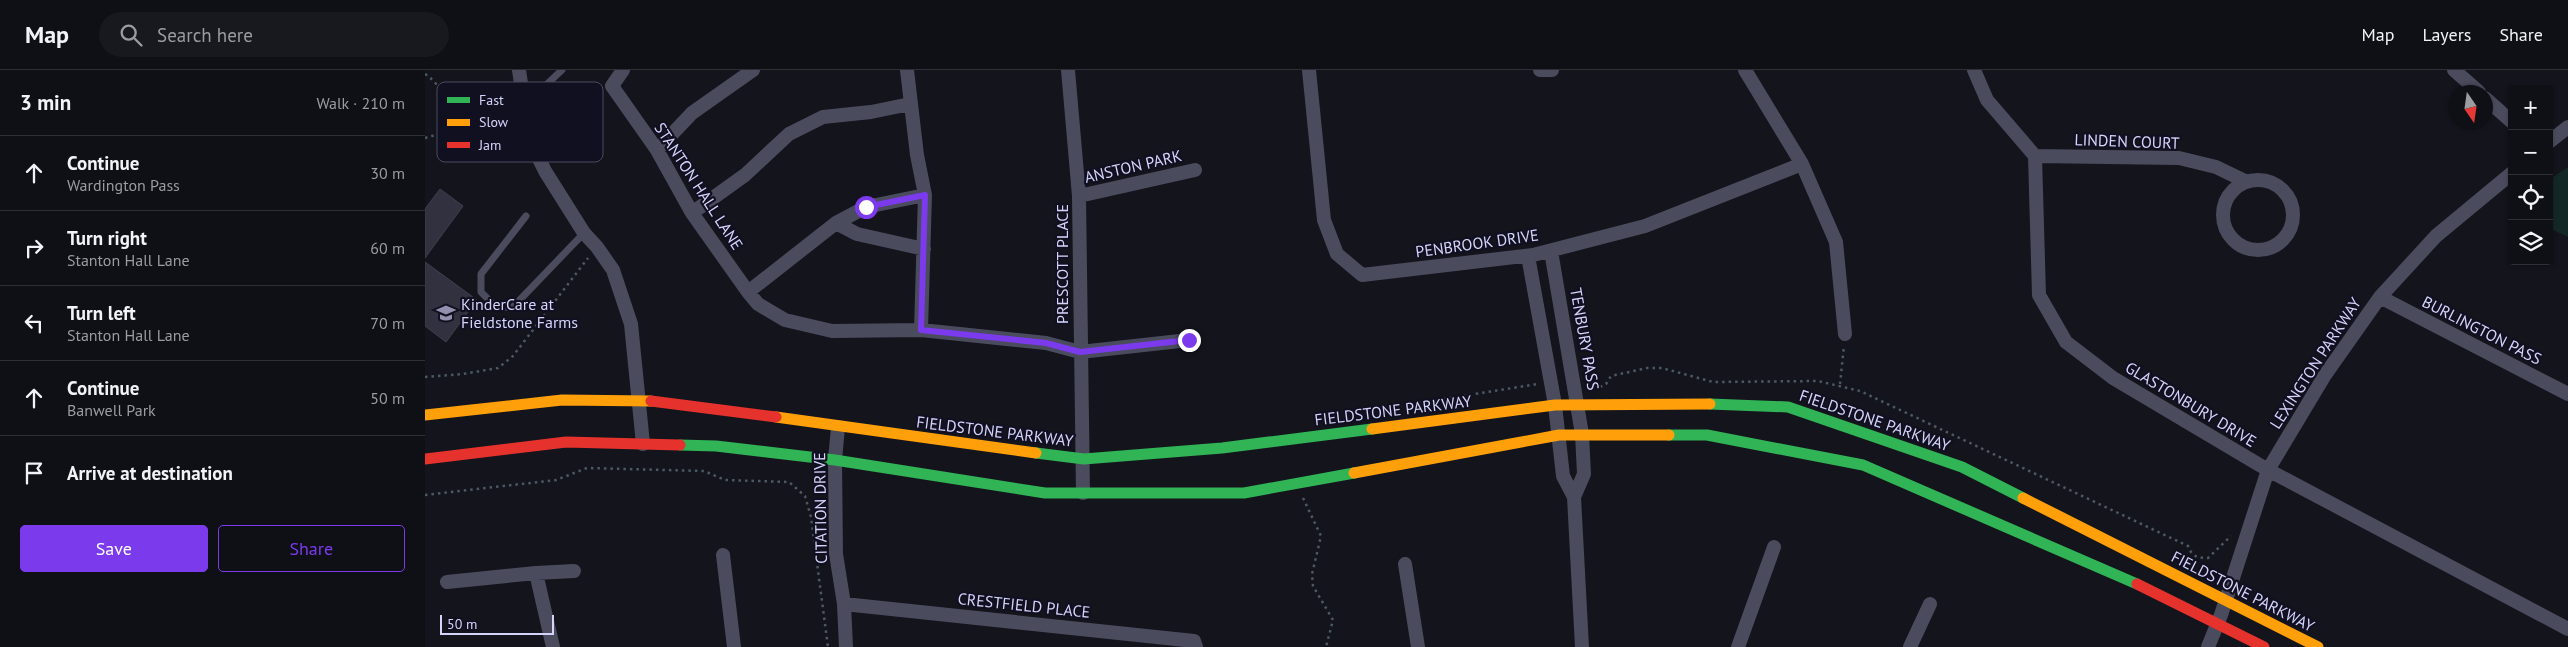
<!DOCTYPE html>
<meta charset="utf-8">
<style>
:root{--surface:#0f0f16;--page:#18181f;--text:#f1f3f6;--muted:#9b9ca1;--line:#2f2f35;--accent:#7c3aed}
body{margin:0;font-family:"PT Sans",sans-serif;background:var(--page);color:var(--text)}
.controls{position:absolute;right:15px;top:15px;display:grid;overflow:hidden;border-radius:5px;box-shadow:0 1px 4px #0004}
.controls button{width:45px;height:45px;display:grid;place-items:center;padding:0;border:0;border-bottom:1px solid var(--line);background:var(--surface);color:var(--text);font:25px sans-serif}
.compass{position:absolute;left:2023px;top:15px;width:45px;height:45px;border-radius:50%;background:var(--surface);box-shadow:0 1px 4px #0004;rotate:167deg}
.scale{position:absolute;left:15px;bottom:12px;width:114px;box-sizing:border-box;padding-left:5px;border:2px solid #d4d4fb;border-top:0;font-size:14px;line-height:18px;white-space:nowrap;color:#d4d4fb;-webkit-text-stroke:4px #101021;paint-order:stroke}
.stop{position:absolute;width:15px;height:15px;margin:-11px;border:4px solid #7c3aed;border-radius:50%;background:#fff}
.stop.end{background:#7c3aed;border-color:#fff;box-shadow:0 1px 5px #0008}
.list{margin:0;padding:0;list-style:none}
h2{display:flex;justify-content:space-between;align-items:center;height:65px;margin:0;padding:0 20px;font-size:21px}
h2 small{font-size:16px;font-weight:400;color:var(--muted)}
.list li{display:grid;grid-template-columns:32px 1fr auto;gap:15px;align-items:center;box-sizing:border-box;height:75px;padding:0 20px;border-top:1px solid var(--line)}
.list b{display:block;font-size:19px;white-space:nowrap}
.list p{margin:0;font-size:16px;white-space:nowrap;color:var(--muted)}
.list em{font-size:16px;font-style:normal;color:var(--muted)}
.actions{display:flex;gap:10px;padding:15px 20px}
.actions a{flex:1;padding:11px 0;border:1px solid var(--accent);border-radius:5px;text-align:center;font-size:18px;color:var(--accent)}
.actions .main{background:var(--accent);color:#fff}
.icon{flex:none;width:28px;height:28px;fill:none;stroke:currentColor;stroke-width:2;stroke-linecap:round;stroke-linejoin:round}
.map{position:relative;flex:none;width:2143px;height:577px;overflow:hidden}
header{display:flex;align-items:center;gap:30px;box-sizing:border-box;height:70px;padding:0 25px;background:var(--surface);border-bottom:1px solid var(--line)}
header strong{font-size:24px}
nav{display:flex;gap:28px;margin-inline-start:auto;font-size:18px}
.search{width:350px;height:45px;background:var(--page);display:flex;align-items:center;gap:12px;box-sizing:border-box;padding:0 18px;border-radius:28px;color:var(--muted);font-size:19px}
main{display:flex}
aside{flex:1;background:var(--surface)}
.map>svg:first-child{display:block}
.green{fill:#132826}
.building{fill:#32313f;stroke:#403f50}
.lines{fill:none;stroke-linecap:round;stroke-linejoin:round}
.path{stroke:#4b5962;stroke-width:2.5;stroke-dasharray:2.5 4;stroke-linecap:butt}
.lane{stroke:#4a4b5d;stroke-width:7}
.street{stroke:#4a4b5d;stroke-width:14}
.fast{stroke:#30b455;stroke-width:11}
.slow{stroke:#ff9f0a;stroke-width:11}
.jam{stroke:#e5322d;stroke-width:11}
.route{stroke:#7c3aed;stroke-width:6}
.labels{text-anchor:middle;stroke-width:4.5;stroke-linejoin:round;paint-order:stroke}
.street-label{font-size:16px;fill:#d4d4fb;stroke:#101021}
.poi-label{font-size:16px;fill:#d4d4fb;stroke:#101021;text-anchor:start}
.key{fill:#101021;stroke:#4b4b62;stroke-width:1}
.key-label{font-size:14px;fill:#d4d4fb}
</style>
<header>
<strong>Map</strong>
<div class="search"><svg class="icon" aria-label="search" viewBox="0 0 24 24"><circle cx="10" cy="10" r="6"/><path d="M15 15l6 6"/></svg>Search here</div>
<nav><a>Map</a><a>Layers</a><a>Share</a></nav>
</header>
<main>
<aside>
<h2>3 min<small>Walk · 210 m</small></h2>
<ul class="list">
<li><svg class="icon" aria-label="ahead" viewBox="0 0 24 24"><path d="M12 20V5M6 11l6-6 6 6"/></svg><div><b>Continue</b><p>Wardington Pass</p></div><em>30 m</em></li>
<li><svg class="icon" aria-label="right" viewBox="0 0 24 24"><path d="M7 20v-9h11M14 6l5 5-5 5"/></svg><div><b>Turn right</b><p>Stanton Hall Lane</p></div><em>60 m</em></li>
<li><svg class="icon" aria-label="left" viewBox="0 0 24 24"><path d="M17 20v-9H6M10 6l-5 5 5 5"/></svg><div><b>Turn left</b><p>Stanton Hall Lane</p></div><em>70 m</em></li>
<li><svg class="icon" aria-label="ahead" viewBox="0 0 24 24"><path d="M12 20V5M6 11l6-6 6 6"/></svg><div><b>Continue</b><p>Banwell Park</p></div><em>50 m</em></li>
<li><svg class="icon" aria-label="arrive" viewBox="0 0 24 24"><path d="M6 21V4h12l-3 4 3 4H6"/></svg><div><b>Arrive at destination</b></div></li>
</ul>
<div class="actions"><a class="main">Save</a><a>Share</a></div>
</aside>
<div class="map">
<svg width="2143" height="577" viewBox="0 0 2143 577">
<rect width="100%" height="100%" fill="#14141d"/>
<path class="green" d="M 2143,97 L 2143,167 L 2124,158 L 2124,110 Z"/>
<path class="building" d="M 15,119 L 38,136 L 0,188 L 0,139 Z
M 0,192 L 52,230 L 21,272 L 0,256 Z"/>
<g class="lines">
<path class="path" d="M 0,4 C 23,20 23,38 17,63
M 0,68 L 17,63 L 42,62 L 81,53
M 0,307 L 38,304 L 73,298 L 88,286 L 163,188
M 1415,314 L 1419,276
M 1175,317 L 1181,314 L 1186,306 L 1222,298 L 1237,298 L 1288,312 L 1393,311 L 1435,321 L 1763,476 C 1767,487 1773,488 1783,488 L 1806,466
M 948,340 L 1113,314
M 0,425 L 131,410 L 162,398 L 279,401 L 300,410 L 364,412 L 380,426 L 386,447 L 403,577
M 878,428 L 896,466 L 887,504 L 888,516 L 908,550 L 901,577"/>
<path class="lane" d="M 104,31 L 137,0
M 101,146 L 56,204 L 56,222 L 70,236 L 87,238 L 159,163"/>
<path class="street" d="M 94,0 L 100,40
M 198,0 L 187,16 L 232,80 L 267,143 L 323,222 L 333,234 L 360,250 L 407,261 L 496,260 L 621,273 L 655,282 L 764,270
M 482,0 L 492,85 L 500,125 L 496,260
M 643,0 L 654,126 L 658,423
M 884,0 L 899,150 L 912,184 L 937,205 L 1108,185 L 1220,156 L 1377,94
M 1115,0 L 1127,0
M 1320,0 L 1377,94 L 1411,172 L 1420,264
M 1549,0 L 1562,30 L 1610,86 L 1614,225 L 1641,272 L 1688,308 L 1843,400 L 2143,559
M 2029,0 L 2054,22
M 2060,28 L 2087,52
M 104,31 L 95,50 L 120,101 L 159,163 L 172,177 L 188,200 L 206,254 L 218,374
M 2124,72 L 2143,57
M 232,80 L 267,43 L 328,0
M 1610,86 L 1754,88 L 1791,97 L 1820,111
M1798 145a35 35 0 1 1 70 0a35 35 0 1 1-70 0Z
M 654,126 L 770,100
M 267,143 L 320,105 L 364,64 L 398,47 L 446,42 L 485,34
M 411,153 L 432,164 L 499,179
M 1126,181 L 1157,364 L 1159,404 L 1149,427
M 1103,186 L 1130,335 L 1138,406 L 1149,427 L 1157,577
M 323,222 L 411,153 L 441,137 L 500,125
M 1955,227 L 2143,324
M 413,357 L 410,390 L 411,484 L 419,534 L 421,577
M 298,485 L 309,577
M 980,494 L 993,577
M 111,503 L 149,501
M 22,512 L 111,503 L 128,577
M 419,534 L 769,571 L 771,577
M 1313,577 L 1349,477
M 1485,577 L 1505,534
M 1783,577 L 1796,545 L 1843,400 L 1900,305 L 1955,227 L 2011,166 L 2087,103"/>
<path class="fast" d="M 1285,334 L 1363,337 L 1537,397 L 1598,428
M 1244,365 L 1282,365 L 1438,395 L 1712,514
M 255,375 L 291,376 L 410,390 L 620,423 L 819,423 L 929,403
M 611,383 L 659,389 L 797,378 L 947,359"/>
<path class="slow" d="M 0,345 L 137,330 L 226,331
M 351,347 L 611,383
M 947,359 L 1130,335 L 1285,334
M 929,403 L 1134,365 L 1244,365
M 1598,428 L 1893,577"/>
<path class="jam" d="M 226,331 L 351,347
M 0,389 L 141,372 L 255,375
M 1712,514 L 1839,577"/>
</g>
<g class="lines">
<path class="route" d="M 441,137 L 500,125 L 496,260 L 621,273 L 655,282 L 764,270"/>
</g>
<defs>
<g id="school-bare" transform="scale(1.5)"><path d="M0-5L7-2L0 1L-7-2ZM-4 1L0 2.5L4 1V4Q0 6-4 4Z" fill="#9191ad" stroke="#101021" stroke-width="2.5" paint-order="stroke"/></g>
</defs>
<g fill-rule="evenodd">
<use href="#school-bare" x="21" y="243"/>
</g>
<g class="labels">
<g class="street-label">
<text transform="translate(1702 71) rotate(2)" y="6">LINDEN COURT</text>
<text transform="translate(708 96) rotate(-13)" y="6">ANSTON PARK</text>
<text transform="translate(274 116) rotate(57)" y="6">STANTON HALL LANE</text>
<text transform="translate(1052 173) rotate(-8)" y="6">PENBROOK DRIVE</text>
<text transform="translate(637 194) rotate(-90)" y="6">PRESCOTT PLACE</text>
<text transform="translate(2057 260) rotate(27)" y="6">BURLINGTON PASS</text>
<text transform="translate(1160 269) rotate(80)" y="6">TENBURY PASS</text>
<text transform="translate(1890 293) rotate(-57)" y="6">LEXINGTON PARKWAY</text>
<text transform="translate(1766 334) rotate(31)" y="6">GLASTONBURY DRIVE</text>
<text transform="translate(968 340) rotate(-7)" y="6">FIELDSTONE PARKWAY</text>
<text transform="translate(1450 350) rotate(19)" y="6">FIELDSTONE PARKWAY</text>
<text transform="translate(570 361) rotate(7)" y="6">FIELDSTONE PARKWAY</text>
<text transform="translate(395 438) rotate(-91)" y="6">CITATION DRIVE</text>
<text transform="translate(1818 521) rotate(27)" y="6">FIELDSTONE PARKWAY</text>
<text transform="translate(599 535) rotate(6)" y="6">CRESTFIELD PLACE</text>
</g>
<g class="poi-label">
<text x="36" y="240">KinderCare at<tspan x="36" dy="18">Fieldstone Farms</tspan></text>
</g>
</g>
<rect x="12" y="12" width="166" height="80" rx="8" class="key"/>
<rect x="22" y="27" width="23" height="6" fill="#30b455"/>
<rect x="22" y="49" width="23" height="7" fill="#ff9f0a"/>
<rect x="22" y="72" width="23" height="6" fill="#e5322d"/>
<g class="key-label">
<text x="54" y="35">Fast</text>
<text x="54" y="57">Slow</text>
<text x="54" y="80">Jam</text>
</g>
</svg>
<div class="controls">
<button>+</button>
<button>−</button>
<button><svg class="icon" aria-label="locate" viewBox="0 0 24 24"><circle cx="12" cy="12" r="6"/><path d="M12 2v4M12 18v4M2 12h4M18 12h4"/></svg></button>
<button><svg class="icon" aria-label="layers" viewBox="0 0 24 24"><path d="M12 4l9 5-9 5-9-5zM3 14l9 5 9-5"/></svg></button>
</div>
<svg class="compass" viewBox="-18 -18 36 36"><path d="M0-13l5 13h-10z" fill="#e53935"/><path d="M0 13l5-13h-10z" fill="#9b9ca1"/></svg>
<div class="scale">50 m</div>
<div class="stop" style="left:441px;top:137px"></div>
<div class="stop end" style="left:764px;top:270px"></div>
</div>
</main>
